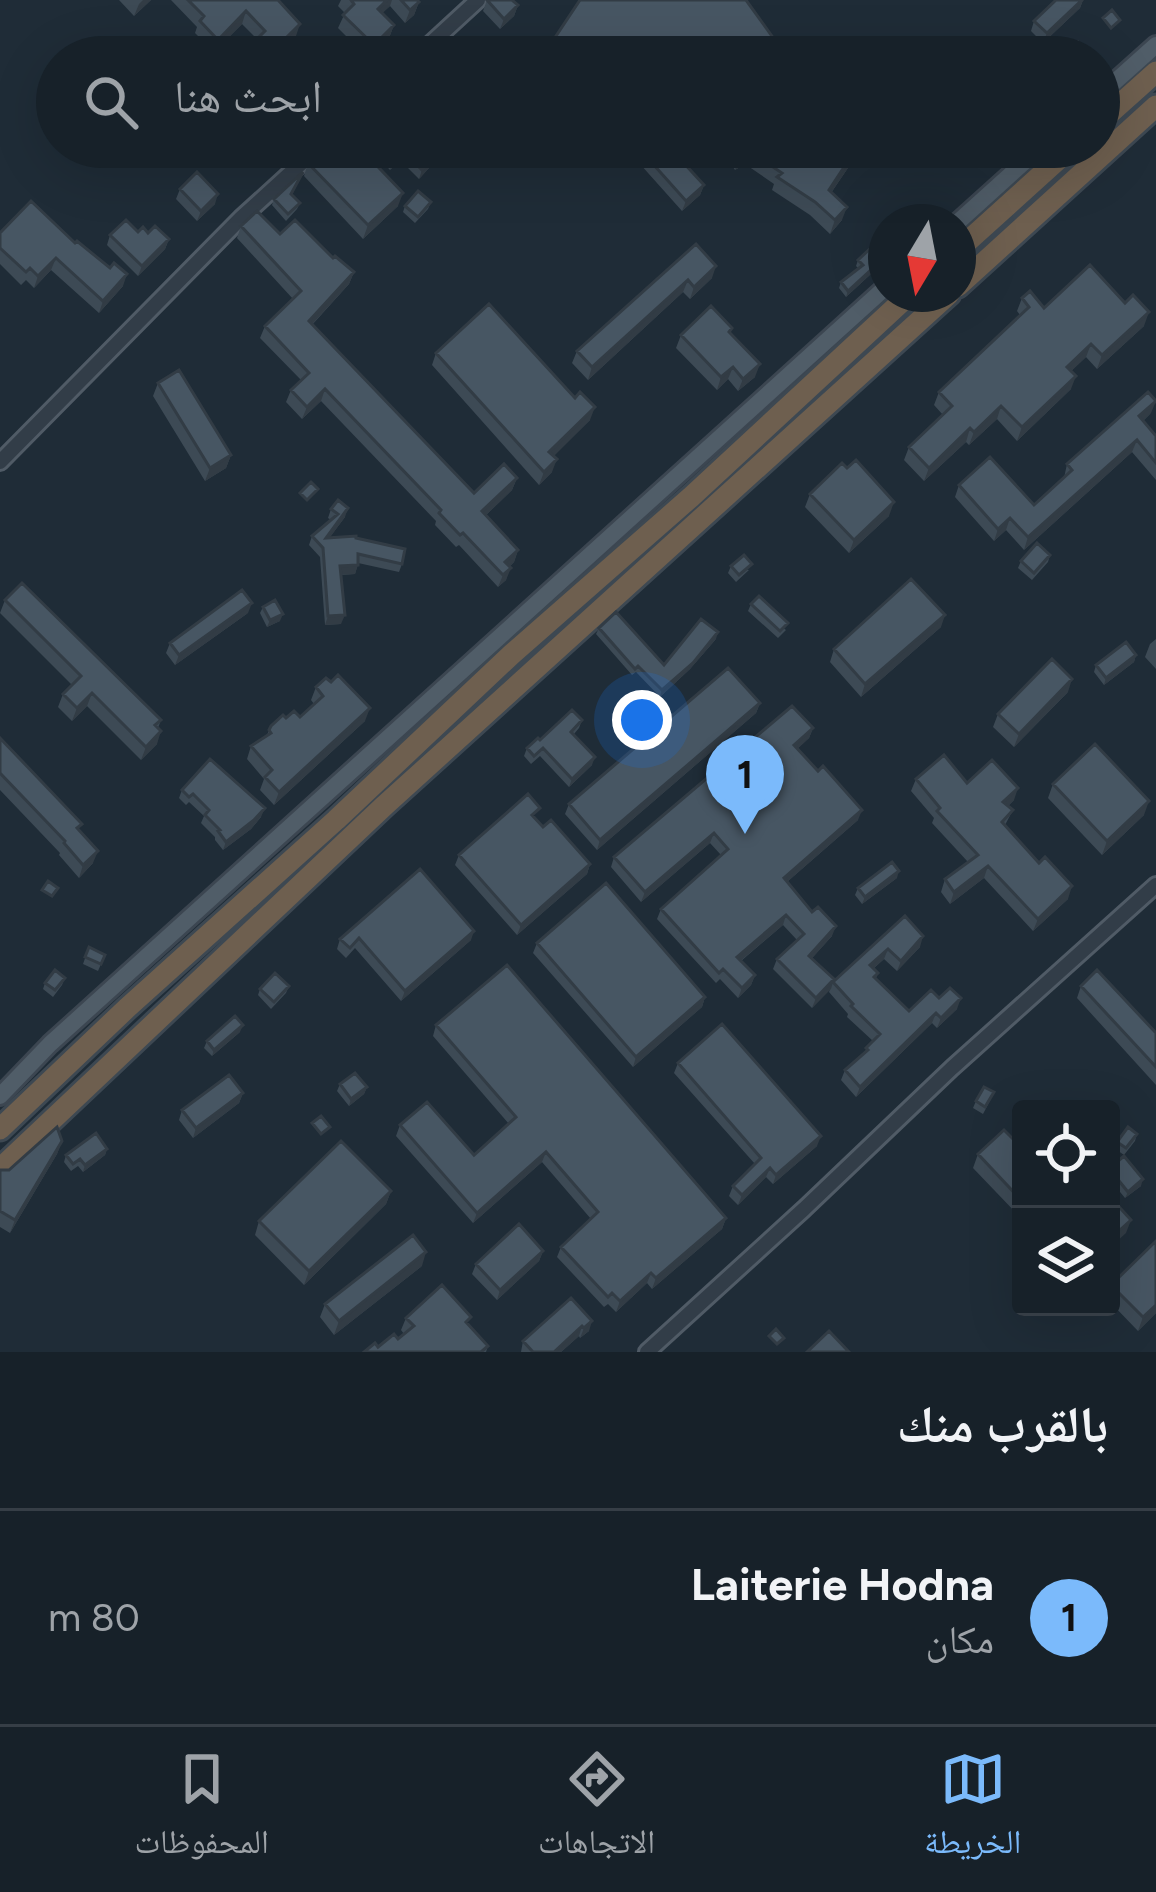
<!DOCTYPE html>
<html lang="ar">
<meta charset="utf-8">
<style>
:root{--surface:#172129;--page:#202931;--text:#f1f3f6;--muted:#9ea3a8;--line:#363e46;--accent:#7bbafb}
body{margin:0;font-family:Figtree,"Noto Naskh Arabic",sans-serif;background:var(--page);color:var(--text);direction:rtl}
.controls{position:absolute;right:36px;bottom:36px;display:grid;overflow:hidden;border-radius:12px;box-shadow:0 12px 48px #0002}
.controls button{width:108px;height:108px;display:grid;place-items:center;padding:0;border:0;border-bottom:3px solid var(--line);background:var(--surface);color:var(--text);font:60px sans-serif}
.compass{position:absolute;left:868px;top:204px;width:108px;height:108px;border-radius:50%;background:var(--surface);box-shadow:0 12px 48px #0002;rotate:190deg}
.you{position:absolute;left:642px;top:720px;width:42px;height:42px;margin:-30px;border:9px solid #fff;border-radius:50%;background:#1a73e8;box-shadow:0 0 0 18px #1a73e833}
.badge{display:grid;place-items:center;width:78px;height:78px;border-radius:50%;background:var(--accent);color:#111;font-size:39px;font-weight:700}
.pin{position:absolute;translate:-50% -99px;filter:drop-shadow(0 3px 6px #0008)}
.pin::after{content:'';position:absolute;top:63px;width:42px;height:36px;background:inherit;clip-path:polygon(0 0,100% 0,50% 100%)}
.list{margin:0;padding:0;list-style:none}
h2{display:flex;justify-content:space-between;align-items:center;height:156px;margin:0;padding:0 48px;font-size:51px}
h2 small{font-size:39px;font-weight:400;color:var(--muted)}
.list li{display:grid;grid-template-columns:78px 1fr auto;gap:36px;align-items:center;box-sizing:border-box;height:216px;padding:0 48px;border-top:3px solid var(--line)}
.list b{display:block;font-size:45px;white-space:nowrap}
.list p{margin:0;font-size:39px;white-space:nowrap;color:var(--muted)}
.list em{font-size:39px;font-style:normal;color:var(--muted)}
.icon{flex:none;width:66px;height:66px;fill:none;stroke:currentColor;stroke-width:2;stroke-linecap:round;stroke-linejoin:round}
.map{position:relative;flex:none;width:1156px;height:1352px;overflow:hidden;direction:ltr}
.search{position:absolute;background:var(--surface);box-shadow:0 12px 48px #0002;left:36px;right:36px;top:36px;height:132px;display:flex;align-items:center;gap:30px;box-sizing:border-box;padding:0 42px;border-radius:66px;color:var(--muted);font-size:45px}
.sheet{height:372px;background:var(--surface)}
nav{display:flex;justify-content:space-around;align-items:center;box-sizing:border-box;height:168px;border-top:3px solid var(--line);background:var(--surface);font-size:33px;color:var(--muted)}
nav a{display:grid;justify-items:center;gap:6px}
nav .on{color:var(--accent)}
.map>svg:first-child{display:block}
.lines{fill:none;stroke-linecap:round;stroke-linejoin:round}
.minor-casing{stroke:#505b66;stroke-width:20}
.major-casing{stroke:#3c4651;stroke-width:22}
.highway-casing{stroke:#3d4852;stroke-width:27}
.minor{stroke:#323d48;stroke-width:14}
.major{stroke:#505d68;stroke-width:16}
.highway{stroke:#6e5f4f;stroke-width:21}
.wall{fill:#3d4a55}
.shaded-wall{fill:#323c45}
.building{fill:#475663;stroke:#323c45;stroke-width:3}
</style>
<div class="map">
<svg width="1156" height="1352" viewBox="0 0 1156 1352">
<rect width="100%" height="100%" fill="#1f2c37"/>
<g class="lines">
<g class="minor-casing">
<path id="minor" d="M 416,57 L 478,0
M 0,462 L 241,218 L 319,147
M 647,1352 L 804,1209 L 952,1068 L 1156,885"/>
</g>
<g class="major-casing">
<path id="major" d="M 1099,96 L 1156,45
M 958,222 L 1041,147
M 0,1096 L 50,1044 L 886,287"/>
</g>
<g class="highway-casing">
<path id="highway" d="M 1099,123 L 1156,72
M 958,250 L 1072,147
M 958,286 L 1156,106
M 0,1129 L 127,1008 L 336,820 L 512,654 L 691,497 L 910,294
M 0,1169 L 384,806 L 949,294"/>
</g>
<use href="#minor" class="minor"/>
<use href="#major" class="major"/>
<use href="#highway" class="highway"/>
</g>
<path class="wall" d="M 119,0 L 151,0 L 134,16 Z
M 171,0 L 278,0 L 296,36 L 279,53 L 284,57 L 259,57 L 253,51 L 257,39 L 242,24 L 214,52 L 195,33 L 197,27 Z
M 341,0 L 417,0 L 419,2 L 414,15 L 405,23 L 390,6 L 382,13 L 394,25 L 389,38 L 370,57 L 367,57 L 338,28 L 345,13 L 338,6 Z
M 487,0 L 518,5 L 514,16 L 500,29 L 483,11 Z
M 1083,0 L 1080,8 L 1043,43 L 1031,31 L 1034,21 Z
M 241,147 L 269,147 L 247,167 L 238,156 Z
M 368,147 L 421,147 L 433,159 L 429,168 L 419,179 L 401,161 L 390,170 Z
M 642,147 L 669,147 L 704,185 L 700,195 L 682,211 L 640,164 L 643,157 L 640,154 Z
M 719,147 L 851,147 L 850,165 L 831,193 L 842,220 L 830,234 L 810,215 L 772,190 L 774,184 L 745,164 L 735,170 Z
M 308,163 L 398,206 L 363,239 L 304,176 Z
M 303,172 L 292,195 L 300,203 L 297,209 L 286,221 L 272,205 L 274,199 Z
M 180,189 L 215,204 L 197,221 L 176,199 Z
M 431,202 L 428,209 L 415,223 L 403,212 L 405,206 Z
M 241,226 L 280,234 L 333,258 L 354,272 L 349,284 L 312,325 L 474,493 L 517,478 L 512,490 L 486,515 L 518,550 L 514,562 L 509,567 L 506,580 L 498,587 L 459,545 L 456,547 L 435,525 L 436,521 L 321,401 L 302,419 L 286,402 L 291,390 L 301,380 L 260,338 L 265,326 L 293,299 L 237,238 Z
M 138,232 L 148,233 L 169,239 L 165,249 L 138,276 L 107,245 L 110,235 Z
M 0,233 L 75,243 L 123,286 L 99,313 L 51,270 L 34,288 L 26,280 L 21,285 L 0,264 Z
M 696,244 L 712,278 L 690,299 L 683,292 L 588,380 L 572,363 L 577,351 Z
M 858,260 L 885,261 L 846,297 L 839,288 L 841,282 L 858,268 L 856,266 Z
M 1022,298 L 1044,308 L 1144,326 L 1097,369 L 1086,357 L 1071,371 L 1071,389 L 1017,441 L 997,419 L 969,445 L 966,442 L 924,481 L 904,460 L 909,447 L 943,415 L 934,405 L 939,392 L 1020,315 L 1017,311 Z
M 730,333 L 755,377 L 738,391 L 728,379 L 717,390 L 676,348 L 681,335 Z
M 436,353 L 590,420 L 553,456 L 552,472 L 539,485 L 432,365 Z
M 158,383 L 231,455 L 226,468 L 205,481 L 153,396 Z
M 1151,413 L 1143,421 L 1156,436 L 1156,480 L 1132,452 L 1024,550 L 1006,530 L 994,541 L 955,497 L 959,485 L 1034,505 L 1064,478 L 1067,464 Z
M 810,494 L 889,516 L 849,553 L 805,507 Z
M 331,509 L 345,517 L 329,538 L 356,538 L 402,564 L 399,572 L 358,563 L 355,574 L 341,575 L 341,624 L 325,625 L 320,557 L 309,545 L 312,536 L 331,520 L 328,518 Z
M 1050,555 L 1048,562 L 1032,580 L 1018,568 L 1021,561 Z
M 731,566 L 749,570 L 736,582 L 728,573 Z
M 5,600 L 161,720 L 158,728 L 157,744 L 141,760 L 87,706 L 72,721 L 58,707 L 63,694 L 72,685 L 0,613 Z
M 751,604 L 786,630 L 778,638 L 748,611 Z
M 263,607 L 280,621 L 267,627 L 260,613 Z
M 248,613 L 175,665 L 166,653 L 170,643 Z
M 941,627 L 861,697 L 830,662 L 834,649 Z
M 599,628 L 664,665 L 716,639 L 690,669 L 660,697 L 636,672 L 632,675 L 596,634 Z
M 1156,639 L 1156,669 L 1145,657 L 1150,644 Z
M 1136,655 L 1134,662 L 1104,685 L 1094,672 L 1096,665 Z
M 316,687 L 365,721 L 274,805 L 260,790 L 264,779 L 247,759 L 251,746 L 267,735 L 271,726 L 286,718 L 300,717 L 314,704 L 311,700 Z
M 1068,692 L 1014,747 L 993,727 L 998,714 Z
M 760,703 L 756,713 L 597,850 L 565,814 L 569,804 Z
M 620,711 L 639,712 L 625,726 L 617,718 Z
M 582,720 L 579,728 L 574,734 L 592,765 L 569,787 L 540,756 L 531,764 L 524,756 L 527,748 Z
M 813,728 L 809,738 L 798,748 L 858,820 L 787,882 L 832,936 L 812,958 L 833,981 L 905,916 L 920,947 L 897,971 L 884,959 L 873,969 L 878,973 L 876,978 L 909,1011 L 939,998 L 957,1009 L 937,1028 L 932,1023 L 856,1097 L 841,1080 L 845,1070 L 864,1053 L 873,1041 L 847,1017 L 848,1014 L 829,992 L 830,989 L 812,1008 L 773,969 L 777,959 L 797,940 L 783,925 L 741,961 L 755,975 L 751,985 L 738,998 L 720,979 L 716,983 L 657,919 L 661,909 L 721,855 L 710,843 L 641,902 L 611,867 L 614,857 Z
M 0,738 L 93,863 L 79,878 L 59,855 L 60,853 L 0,790 Z
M 916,779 L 967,783 L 1014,800 L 1008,806 L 1013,810 L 1005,825 L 1068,899 L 1033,931 L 984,878 L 950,904 L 941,892 L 945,879 L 968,862 L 932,823 L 934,818 L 911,791 Z
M 1053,784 L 1144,815 L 1102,855 L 1048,798 Z
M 182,790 L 261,817 L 251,829 L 223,850 L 215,840 L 215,837 L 201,823 L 204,816 L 189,802 L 186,805 L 179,798 Z
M 536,818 L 535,819 L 543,827 L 590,864 L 587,874 L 517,935 L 455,865 L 459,855 Z
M 897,878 L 862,904 L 855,895 L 858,888 Z
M 340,939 L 471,940 L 401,1001 L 355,948 L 346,958 L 337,949 Z
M 537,943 L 705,997 L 702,1007 L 633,1067 L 533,953 Z
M 89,947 L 105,955 L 98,971 L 83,964 Z
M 65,978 L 62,985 L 53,997 L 43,989 L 45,983 Z
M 289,986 L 286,993 L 271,1009 L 258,995 L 260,989 Z
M 1081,986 L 1156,1033 L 1156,1085 L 1077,998 Z
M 436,1025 L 726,1218 L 722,1229 L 652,1289 L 647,1283 L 616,1312 L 608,1304 L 604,1307 L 557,1257 L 561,1247 L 591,1219 L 542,1162 L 473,1223 L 396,1136 L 400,1125 L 474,1155 L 509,1124 L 433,1036 Z
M 240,1032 L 212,1056 L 204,1048 L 207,1041 Z
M 678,1063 L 817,1146 L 773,1184 L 766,1177 L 738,1205 L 729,1196 L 733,1186 L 755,1164 L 674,1073 Z
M 340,1084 L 367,1087 L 364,1094 L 349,1106 L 337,1091 Z
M 243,1093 L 239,1103 L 193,1138 L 179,1120 L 182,1110 Z
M 991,1099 L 983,1114 L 973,1108 L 976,1101 Z
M 1137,1134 L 1135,1141 L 1124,1155 L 1114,1148 L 1117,1142 Z
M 62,1141 L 57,1154 L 10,1233 L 0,1227 L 0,1170 L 9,1170 Z
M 1021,1147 L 1021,1218 L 973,1168 L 978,1154 Z
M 107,1149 L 105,1155 L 83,1172 L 78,1166 L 71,1171 L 64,1162 L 66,1155 Z
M 1111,1167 L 1141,1186 L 1125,1198 L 1111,1181 Z
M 391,1191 L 386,1204 L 304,1285 L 255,1235 L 259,1221 Z
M 543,1251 L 539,1261 L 497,1300 L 472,1274 L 476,1264 Z
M 422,1266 L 334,1335 L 320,1317 L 325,1304 Z
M 1111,1285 L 1156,1313 L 1138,1331 L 1111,1303 Z
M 571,1298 L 589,1331 L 580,1338 L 579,1336 L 561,1352 L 521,1352 L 523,1341 Z
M 406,1318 L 468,1325 L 488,1346 L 486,1352 L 364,1352 L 398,1339 L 404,1334 L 401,1330 Z"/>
<path class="shaded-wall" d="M 143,0 L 151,0 L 134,16 L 139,4 Z
M 387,0 L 392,0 L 390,6 L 373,22 L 378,9 Z
M 1083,0 L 1080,8 L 1043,43 L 1047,33 Z
M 419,2 L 414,15 L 405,23 L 410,10 Z
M 518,5 L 514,16 L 500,29 L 504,19 Z
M 246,11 L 242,24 L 214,52 L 218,40 Z
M 300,24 L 296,36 L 275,57 L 275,49 Z
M 394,25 L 389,38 L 369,57 L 374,45 Z
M 261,147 L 269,147 L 247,167 L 250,156 Z
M 404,151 L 401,161 L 390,170 L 394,161 Z
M 749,151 L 745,164 L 735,170 L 740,157 Z
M 854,152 L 850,165 L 824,203 L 829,190 Z
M 433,159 L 429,168 L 419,179 L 422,170 Z
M 704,185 L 700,195 L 682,211 L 686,201 Z
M 403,193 L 398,206 L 363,239 L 368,225 Z
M 218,194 L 215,204 L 197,221 L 201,211 Z
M 847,207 L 842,220 L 830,234 L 835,220 Z
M 169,239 L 165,249 L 138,276 L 142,266 Z
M 886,256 L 885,261 L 846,297 L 848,291 Z
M 56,258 L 51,270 L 34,288 L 38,276 Z
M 716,266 L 712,278 L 690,299 L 694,287 Z
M 354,272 L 349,284 L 304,333 L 309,321 Z
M 127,274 L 123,286 L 99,313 L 103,301 Z
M 688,280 L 683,292 L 588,380 L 592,367 Z
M 1149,312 L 1144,326 L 1097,369 L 1102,355 Z
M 1091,344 L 1086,357 L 1062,380 L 1067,367 Z
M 760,364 L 755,377 L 738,391 L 743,379 Z
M 733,367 L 728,379 L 717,390 L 721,377 Z
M 1076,376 L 1071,389 L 1017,441 L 1022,427 Z
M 325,389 L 321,401 L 302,419 L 307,407 Z
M 1156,401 L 1151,413 L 1135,428 L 1139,416 Z
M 1001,406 L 997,419 L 969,445 L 974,432 Z
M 595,407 L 590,420 L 545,465 L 549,452 Z
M 970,428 L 966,442 L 924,481 L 929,468 Z
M 1137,440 L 1132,452 L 1024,550 L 1028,537 Z
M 231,455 L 226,468 L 205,481 L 210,468 Z
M 557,459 L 552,472 L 539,485 L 544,472 Z
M 517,478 L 512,490 L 478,523 L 482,511 Z
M 894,502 L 889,516 L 849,553 L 854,540 Z
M 348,508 L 345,517 L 323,547 L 326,538 Z
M 1010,518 L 1006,530 L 994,541 L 998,529 Z
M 518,550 L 514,562 L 501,574 L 505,562 Z
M 358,565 L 355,574 L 337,575 L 340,566 Z
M 511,568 L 506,580 L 498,587 L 503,575 Z
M 252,603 L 248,613 L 175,665 L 179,655 Z
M 283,614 L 280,621 L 267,627 L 270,620 Z
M 345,615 L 341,624 L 325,625 L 328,616 Z
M 945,615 L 941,627 L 861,697 L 865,684 Z
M 718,632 L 716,639 L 690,669 L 660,697 L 662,690 Z
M 1136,655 L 1134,662 L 1104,685 L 1106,678 Z
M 1072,679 L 1068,692 L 1014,747 L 1019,734 Z
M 92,693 L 87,706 L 72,721 L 77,708 Z
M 760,703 L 756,713 L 597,850 L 600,840 Z
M 370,708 L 365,721 L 274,805 L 279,792 Z
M 813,728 L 809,738 L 791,755 L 794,745 Z
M 161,731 L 157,744 L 141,760 L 146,747 Z
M 595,757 L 592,765 L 569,787 L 572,779 Z
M 1018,788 L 1014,800 L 999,814 L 1003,802 Z
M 1149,801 L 1144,815 L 1102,855 L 1107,841 Z
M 265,808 L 261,817 L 251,829 L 223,850 L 226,842 Z
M 862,810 L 858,820 L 780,888 L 784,878 Z
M 714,833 L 710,843 L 641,902 L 645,892 Z
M 98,851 L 93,863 L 79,878 L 83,865 Z
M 590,864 L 587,874 L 517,935 L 521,925 Z
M 988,866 L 984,878 L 950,904 L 954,892 Z
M 899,871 L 897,878 L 862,904 L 865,897 Z
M 1072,886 L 1068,899 L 1033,931 L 1038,919 Z
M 786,915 L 783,925 L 733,967 L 737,957 Z
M 836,926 L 832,936 L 806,965 L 809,956 Z
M 474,931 L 471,940 L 401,1001 L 405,991 Z
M 923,936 L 920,947 L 897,971 L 901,961 Z
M 888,949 L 884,959 L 866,975 L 870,965 Z
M 755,975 L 751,985 L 738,998 L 742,988 Z
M 834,979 L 831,989 L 812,1008 L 816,998 Z
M 705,997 L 702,1007 L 633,1067 L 636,1057 Z
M 961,998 L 957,1009 L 937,1028 L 941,1018 Z
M 936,1013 L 932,1023 L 856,1097 L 860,1087 Z
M 243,1025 L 240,1032 L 212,1056 L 214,1050 Z
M 367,1087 L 364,1094 L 349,1106 L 351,1099 Z
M 243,1093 L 239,1103 L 193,1138 L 196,1128 Z
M 821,1136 L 817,1146 L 773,1184 L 776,1175 Z
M 62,1141 L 57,1154 L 10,1233 L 15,1220 Z
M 107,1149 L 105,1155 L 83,1172 L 85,1165 Z
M 546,1152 L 542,1162 L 473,1223 L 477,1213 Z
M 770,1168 L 766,1177 L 738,1205 L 742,1195 Z
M 1143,1179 L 1141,1186 L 1125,1198 L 1128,1192 Z
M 391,1191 L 386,1204 L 304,1285 L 309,1271 Z
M 726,1218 L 722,1229 L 652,1289 L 656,1278 Z
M 1131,1220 L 1126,1233 L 1111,1247 L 1111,1238 Z
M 543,1251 L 539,1261 L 497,1300 L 500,1290 Z
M 426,1252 L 422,1266 L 334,1335 L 339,1321 Z
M 651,1273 L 647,1283 L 616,1312 L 620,1301 Z
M 1156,1305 L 1156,1313 L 1138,1331 L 1143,1317 Z
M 592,1321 L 589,1331 L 580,1338 L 584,1328 Z
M 582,1326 L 579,1336 L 561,1352 L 554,1352 Z"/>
<path class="building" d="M 188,0 L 278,0 L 300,24 L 275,49 L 284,57 L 264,57 L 270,51 L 257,39 L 265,31 L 246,11 L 218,40 L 200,21 L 204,16 Z
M 351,0 L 387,0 L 378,9 L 394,25 L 374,45 L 343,15 L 354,4 Z
M 401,0 L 417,0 L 419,2 L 410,10 Z
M 487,0 L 512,0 L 518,5 L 504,19 Z
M 580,0 L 746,0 L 787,57 L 669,57 L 665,54 L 661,57 L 542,57 Z
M 1056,0 L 1082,0 L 1047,33 L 1034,21 Z
M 1112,10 L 1120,20 L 1111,28 L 1103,18 Z
M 1078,42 L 1090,57 L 1061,57 Z
M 242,147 L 261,147 L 250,156 Z
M 326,147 L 359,147 L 403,193 L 368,225 L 308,163 Z
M 381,147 L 421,147 L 433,159 L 422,170 L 404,151 L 394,161 Z
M 646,147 L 669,147 L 704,185 L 686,201 L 644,154 L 649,150 Z
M 733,147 L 767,147 L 776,153 L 772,147 L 851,147 L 854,152 L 829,190 L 847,207 L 835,220 L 815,202 L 777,177 L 782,173 L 749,151 L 740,157 Z
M 197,172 L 218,194 L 201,211 L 180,189 Z
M 303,172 L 291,194 L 300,203 L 288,214 L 274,199 Z
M 418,191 L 431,202 L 418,217 L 405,206 Z
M 31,201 L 75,243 L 77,241 L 110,268 L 114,263 L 127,274 L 103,301 L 56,258 L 38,276 L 30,268 L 26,272 L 0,248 L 0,233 Z
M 257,211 L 280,234 L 295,220 L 333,258 L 335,256 L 354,272 L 309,321 L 474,493 L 504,464 L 517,478 L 482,511 L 518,550 L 505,562 L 511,568 L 503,575 L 463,533 L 460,535 L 439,513 L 441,510 L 325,389 L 307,407 L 291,390 L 309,373 L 265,326 L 301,291 L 241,226 Z
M 126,220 L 138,232 L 143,227 L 148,233 L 155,226 L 169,239 L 142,266 L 110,235 Z
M 696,244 L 716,266 L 694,287 L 688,280 L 592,367 L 577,351 Z
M 874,245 L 886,254 L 886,256 L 848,291 L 841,282 L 863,265 L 858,260 Z
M 1090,265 L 1125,303 L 1133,295 L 1149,312 L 1102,355 L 1091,344 L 1067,367 L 1076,376 L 1022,427 L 1001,406 L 974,432 L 970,428 L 929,468 L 909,447 L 952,406 L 939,392 L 1029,307 L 1022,298 L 1030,291 L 1044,308 Z
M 489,304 L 575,398 L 580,392 L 595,407 L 549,452 L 557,459 L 544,472 L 436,353 Z
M 711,306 L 732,328 L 729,332 L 760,364 L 743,379 L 733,367 L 721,377 L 681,335 Z
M 179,370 L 231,455 L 210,468 L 158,383 Z
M 1148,392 L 1156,401 L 1139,416 L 1156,436 L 1156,463 L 1137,440 L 1028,537 L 1010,518 L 998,529 L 959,485 L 990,457 L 1034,505 L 1072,470 L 1067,464 Z
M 856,460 L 894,502 L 854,540 L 810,494 L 842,463 L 847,468 Z
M 311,482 L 318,489 L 307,500 L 300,493 Z
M 338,500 L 348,508 L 326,538 L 356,536 L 356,538 L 405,549 L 402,564 L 358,554 L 358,565 L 340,566 L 345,615 L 328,616 L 323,548 L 312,536 L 338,514 L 331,509 Z
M 1037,543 L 1050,555 L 1034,573 L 1021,561 Z
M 744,555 L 752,564 L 739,575 L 731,566 Z
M 911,579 L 945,615 L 865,684 L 834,649 Z
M 22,583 L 161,720 L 155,725 L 161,731 L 146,747 L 92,693 L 77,708 L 63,694 L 81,676 L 5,600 Z
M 242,590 L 252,603 L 179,655 L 170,643 Z
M 759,596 L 788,623 L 780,631 L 751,604 Z
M 275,600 L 283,614 L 270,620 L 263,607 Z
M 616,612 L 664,665 L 701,619 L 718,632 L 693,663 L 662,690 L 638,666 L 635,669 L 599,628 Z
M 1126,642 L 1136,655 L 1106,678 L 1096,665 Z
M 1052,659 L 1072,679 L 1019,734 L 998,714 Z
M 728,668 L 760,703 L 600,840 L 569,804 Z
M 338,675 L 370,708 L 279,792 L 265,777 L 272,770 L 251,746 L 271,733 L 269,730 L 271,726 L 283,715 L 286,718 L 294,711 L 300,717 L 323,696 L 316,687 L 326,678 L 331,682 Z
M 634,697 L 641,705 L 627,719 L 620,711 Z
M 792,706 L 813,728 L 794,745 L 818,771 L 823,766 L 862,810 L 784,878 L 812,912 L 818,907 L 836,926 L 809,956 L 834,979 L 816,998 L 777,959 L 804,934 L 786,915 L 737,957 L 755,975 L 742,988 L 723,969 L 719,973 L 661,909 L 728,849 L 714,833 L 645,892 L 614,857 Z
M 572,710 L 582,720 L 571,732 L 595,757 L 572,779 L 543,748 L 534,756 L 527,748 L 538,738 L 540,740 Z
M 0,738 L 82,824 L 77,828 L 98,851 L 83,865 L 64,843 L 65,841 L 0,773 Z
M 1095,744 L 1149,801 L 1107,841 L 1053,784 Z
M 944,755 L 967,783 L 992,760 L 1018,788 L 1003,802 L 1013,810 L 1002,822 L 1039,863 L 1045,857 L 1072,886 L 1038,919 L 988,866 L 954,892 L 945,879 L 978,855 L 937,811 L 940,808 L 916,779 Z
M 210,759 L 265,808 L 254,820 L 226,842 L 218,831 L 220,830 L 205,815 L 209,810 L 193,794 L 189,797 L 182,790 Z
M 528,794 L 540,808 L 532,815 L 543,827 L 551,820 L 590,864 L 521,925 L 459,855 Z
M 892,862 L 899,871 L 865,897 L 858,888 Z
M 420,869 L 474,931 L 405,991 L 359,938 L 350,948 L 340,939 Z
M 48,881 L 58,888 L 52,896 L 42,890 Z
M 606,883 L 705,997 L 636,1057 L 537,943 Z
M 905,916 L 923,936 L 901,961 L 888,949 L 870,965 L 878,973 L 874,977 L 909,1011 L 931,990 L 939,998 L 950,988 L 961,998 L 941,1018 L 936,1013 L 860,1087 L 845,1070 L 868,1050 L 866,1048 L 880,1034 L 851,1006 L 853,1004 L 833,982 Z
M 89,947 L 105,955 L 101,964 L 85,957 Z
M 507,965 L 726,1218 L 656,1278 L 651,1273 L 620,1301 L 612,1293 L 608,1297 L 561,1247 L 598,1212 L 546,1152 L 477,1213 L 400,1125 L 427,1102 L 474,1155 L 516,1117 L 436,1025 Z
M 55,970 L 65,978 L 55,990 L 45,983 Z
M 1097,970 L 1156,1033 L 1156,1067 L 1081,986 Z
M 275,973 L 289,986 L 274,1002 L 260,989 Z
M 235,1016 L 243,1025 L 214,1050 L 207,1041 Z
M 722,1024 L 821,1136 L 776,1175 L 770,1168 L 742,1195 L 733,1186 L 761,1158 L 678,1063 Z
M 355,1073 L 367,1087 L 351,1099 L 340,1084 Z
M 229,1075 L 243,1093 L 196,1128 L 182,1110 Z
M 984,1087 L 994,1092 L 985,1107 L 976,1101 Z
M 321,1116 L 330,1127 L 321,1134 L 312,1123 Z
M 57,1127 L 62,1141 L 15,1220 L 0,1211 L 0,1170 L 9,1170 Z
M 1128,1127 L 1137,1134 L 1126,1148 L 1117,1142 Z
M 1004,1130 L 1021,1147 L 1021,1200 L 978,1154 Z
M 96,1133 L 107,1149 L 85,1165 L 80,1159 L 73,1164 L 66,1155 Z
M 341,1141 L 391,1191 L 309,1271 L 259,1221 Z
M 1124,1156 L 1143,1179 L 1128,1192 L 1111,1171 L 1111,1167 Z
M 1111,1198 L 1131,1220 L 1111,1238 Z
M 519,1224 L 543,1251 L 500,1290 L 476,1264 Z
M 413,1235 L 426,1252 L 339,1321 L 325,1304 Z
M 1156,1241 L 1156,1305 L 1143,1317 L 1111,1285 Z
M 442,1285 L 471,1317 L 466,1322 L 488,1346 L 481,1352 L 364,1352 L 375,1343 L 378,1347 L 394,1334 L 398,1339 L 414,1326 L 406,1318 Z
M 571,1298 L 592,1321 L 584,1328 L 582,1326 L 554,1352 L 533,1352 L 523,1341 Z
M 776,1329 L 784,1338 L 777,1344 L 769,1336 Z
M 829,1331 L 849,1352 L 807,1352 Z"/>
</svg>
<div class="controls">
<button><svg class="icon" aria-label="locate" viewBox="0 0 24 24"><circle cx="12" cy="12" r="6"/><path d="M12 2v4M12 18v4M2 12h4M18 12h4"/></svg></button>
<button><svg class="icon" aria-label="layers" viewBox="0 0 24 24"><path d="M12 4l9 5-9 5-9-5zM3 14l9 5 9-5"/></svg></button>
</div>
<svg class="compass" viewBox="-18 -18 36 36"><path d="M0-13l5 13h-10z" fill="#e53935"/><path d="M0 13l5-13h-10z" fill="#9ea3a8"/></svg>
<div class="you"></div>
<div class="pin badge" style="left:745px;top:834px">1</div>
<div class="search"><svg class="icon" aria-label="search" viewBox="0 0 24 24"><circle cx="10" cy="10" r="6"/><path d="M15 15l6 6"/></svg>ابحث هنا</div>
</div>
<section class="sheet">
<h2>بالقرب منك<small></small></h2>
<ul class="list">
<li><span class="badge">1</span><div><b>Laiterie Hodna</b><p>مكان</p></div><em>80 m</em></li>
</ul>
</section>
<nav>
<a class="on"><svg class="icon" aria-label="map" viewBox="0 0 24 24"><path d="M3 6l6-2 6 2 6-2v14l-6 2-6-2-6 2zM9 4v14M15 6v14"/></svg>الخريطة</a>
<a><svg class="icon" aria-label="directions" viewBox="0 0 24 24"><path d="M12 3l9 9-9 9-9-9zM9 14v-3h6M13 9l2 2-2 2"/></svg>الاتجاهات</a>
<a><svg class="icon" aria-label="saved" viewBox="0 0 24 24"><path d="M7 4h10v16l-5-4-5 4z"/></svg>المحفوظات</a>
</nav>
